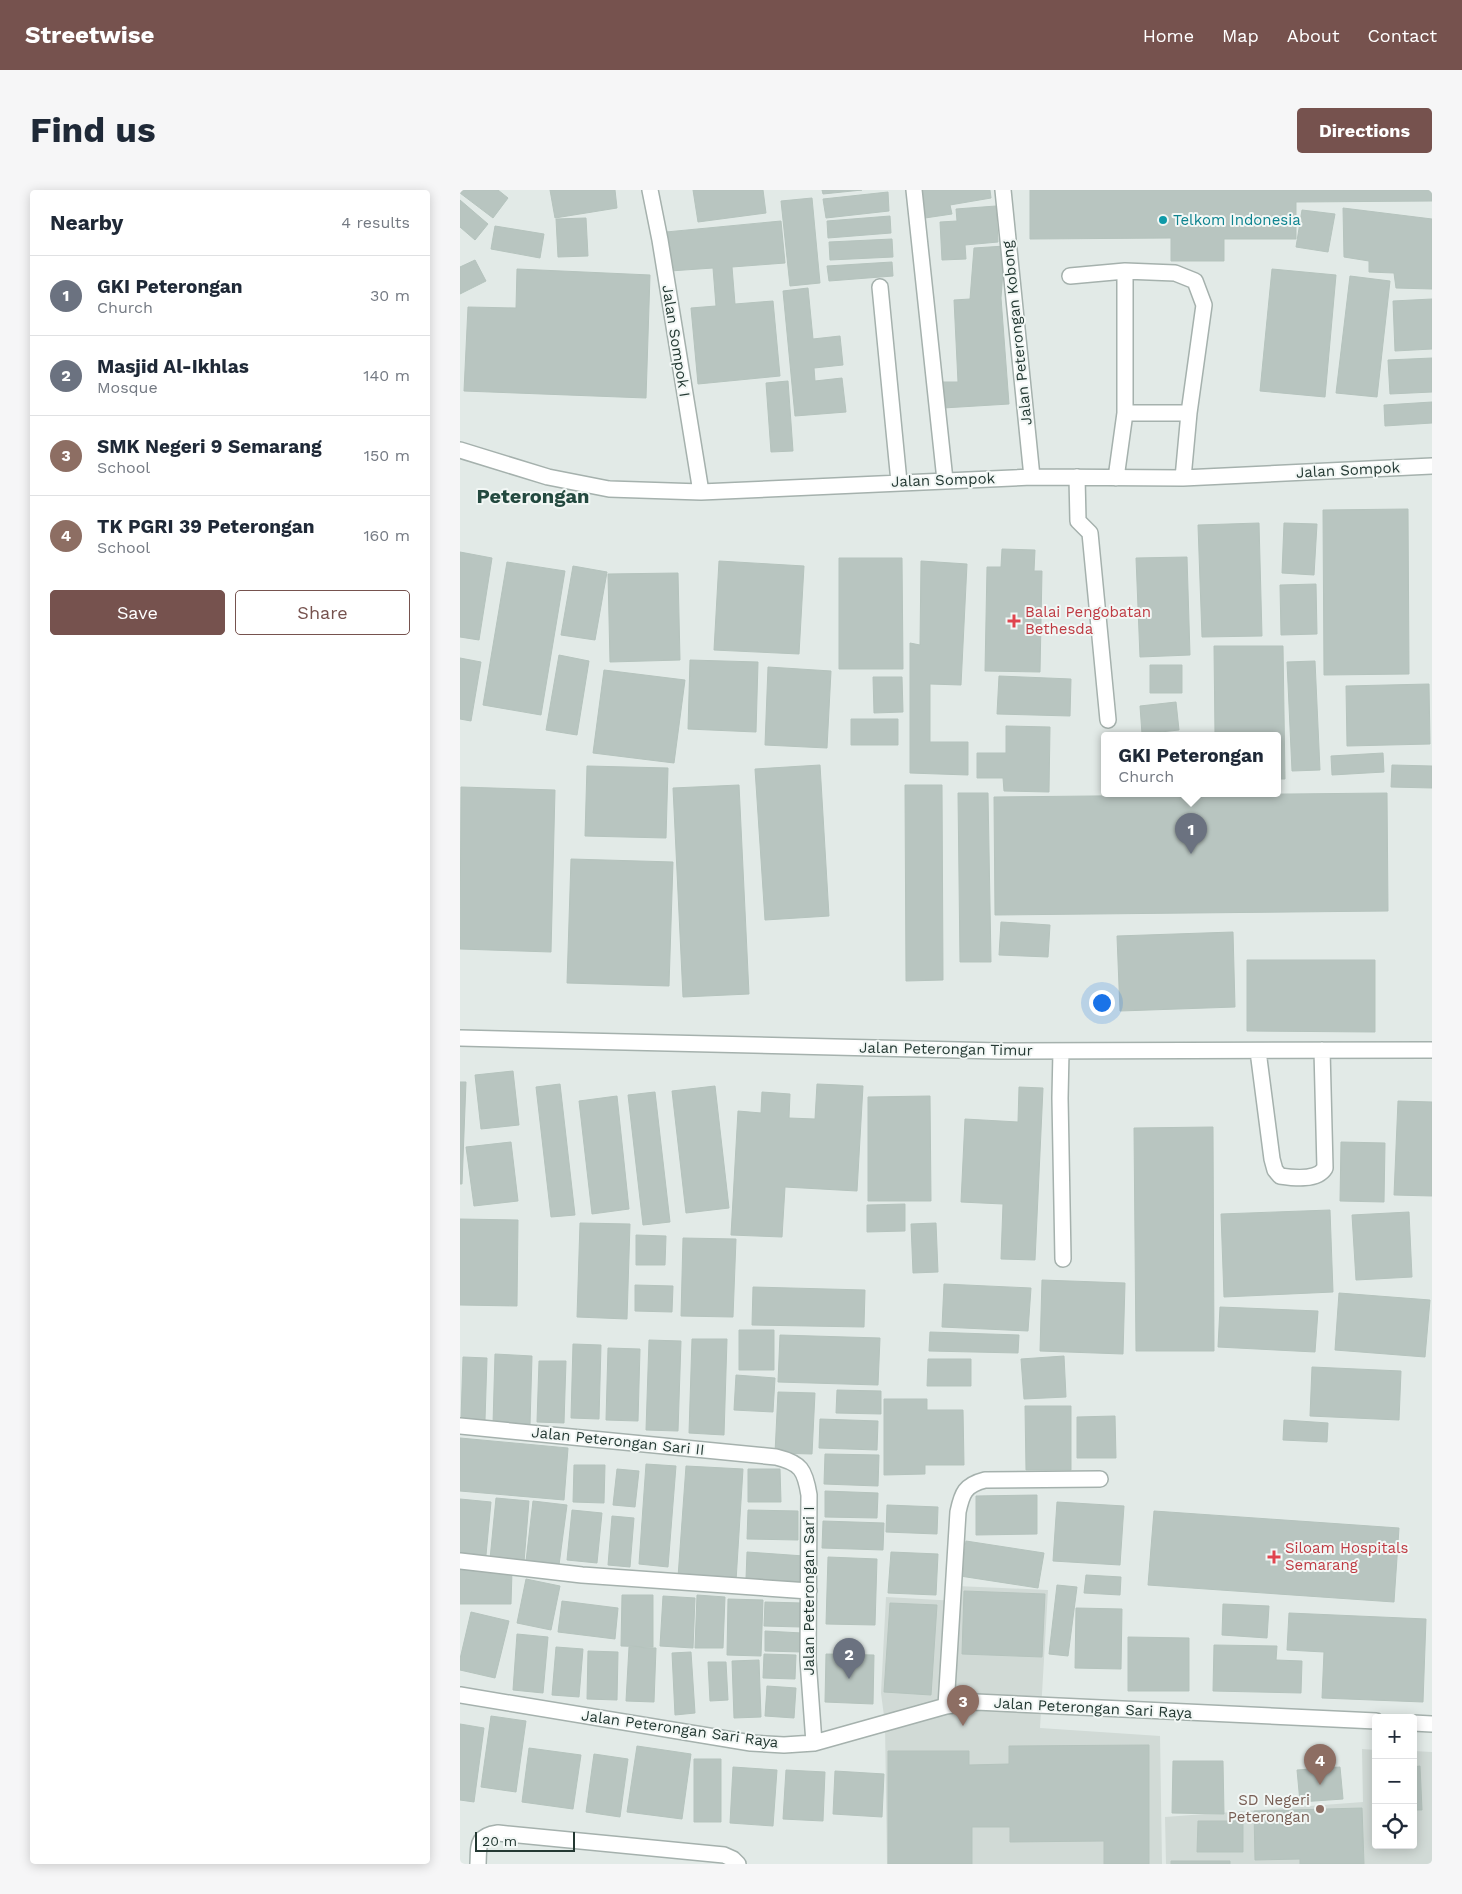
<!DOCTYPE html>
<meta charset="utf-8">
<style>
:root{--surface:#fff;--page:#f6f6f7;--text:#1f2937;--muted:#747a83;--line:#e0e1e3;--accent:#76524e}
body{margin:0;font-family:"Work Sans",sans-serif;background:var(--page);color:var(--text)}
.controls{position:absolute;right:15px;bottom:15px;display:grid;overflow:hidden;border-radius:5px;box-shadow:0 2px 12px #0003}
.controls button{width:45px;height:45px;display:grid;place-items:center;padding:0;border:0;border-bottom:1px solid var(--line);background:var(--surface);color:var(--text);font:25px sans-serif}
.scale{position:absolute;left:15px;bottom:12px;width:100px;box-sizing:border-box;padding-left:5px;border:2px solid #243933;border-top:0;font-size:14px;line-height:18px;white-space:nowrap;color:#243933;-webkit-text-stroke:4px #f2f7f5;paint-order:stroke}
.you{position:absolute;left:641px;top:812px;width:18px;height:18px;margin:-12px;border:4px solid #fff;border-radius:50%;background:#1a73e8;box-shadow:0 0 0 8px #1a73e833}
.badge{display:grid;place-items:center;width:32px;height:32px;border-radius:50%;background:var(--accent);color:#fff;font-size:16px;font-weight:700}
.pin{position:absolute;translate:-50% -41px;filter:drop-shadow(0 1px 2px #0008)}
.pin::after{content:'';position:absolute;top:26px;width:18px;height:15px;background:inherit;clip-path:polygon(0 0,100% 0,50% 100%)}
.popup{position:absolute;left:641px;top:542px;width:180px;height:65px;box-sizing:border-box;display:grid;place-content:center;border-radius:5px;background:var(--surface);filter:drop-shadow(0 1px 4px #0005);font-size:16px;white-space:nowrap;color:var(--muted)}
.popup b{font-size:19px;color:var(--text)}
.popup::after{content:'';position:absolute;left:50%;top:100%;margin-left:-10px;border:10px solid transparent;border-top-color:var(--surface)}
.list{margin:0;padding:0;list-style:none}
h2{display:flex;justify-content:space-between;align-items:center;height:65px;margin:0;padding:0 20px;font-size:21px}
h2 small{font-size:16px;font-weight:400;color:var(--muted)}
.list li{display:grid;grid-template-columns:32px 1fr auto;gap:15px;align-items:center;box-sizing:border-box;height:80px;padding:0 20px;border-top:1px solid var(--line)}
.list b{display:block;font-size:19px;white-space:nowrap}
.list p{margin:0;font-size:16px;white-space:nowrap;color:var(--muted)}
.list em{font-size:16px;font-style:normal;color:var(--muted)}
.actions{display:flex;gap:10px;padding:15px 20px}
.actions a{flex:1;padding:11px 0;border:1px solid var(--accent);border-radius:5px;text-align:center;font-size:18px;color:var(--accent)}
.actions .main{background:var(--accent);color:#fff}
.icon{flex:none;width:28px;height:28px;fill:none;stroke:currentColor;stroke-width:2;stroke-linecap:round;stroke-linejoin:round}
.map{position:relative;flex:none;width:972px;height:1674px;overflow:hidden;border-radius:5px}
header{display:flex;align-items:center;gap:30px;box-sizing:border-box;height:70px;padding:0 25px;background:var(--accent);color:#fff}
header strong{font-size:24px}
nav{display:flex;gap:28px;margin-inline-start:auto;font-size:18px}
.intro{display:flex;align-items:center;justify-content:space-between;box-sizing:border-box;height:120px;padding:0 30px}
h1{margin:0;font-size:35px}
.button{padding:12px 22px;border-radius:5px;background:var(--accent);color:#fff;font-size:18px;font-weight:700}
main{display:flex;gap:30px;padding:0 30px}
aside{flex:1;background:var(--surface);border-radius:5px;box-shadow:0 2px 12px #0003}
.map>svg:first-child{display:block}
.built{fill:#d1dad6}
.building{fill:#b8c5c0;stroke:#b5c3bd}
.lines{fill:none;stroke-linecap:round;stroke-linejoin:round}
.minor-casing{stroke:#a5b1ad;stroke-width:18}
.minor{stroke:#fff;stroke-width:15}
.culture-dot{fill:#0f9aa8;stroke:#f2f7f5;stroke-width:2}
.health-dot{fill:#e0444e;stroke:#f2f7f5;stroke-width:2}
.education-dot{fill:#8d6e63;stroke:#f2f7f5;stroke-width:2}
.labels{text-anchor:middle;stroke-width:4;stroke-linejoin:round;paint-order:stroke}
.culture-label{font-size:15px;fill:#0d838f;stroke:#f2f7f5;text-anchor:start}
.street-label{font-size:15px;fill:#243933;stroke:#f2f7f5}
.health-label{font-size:15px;fill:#be3a42;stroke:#f2f7f5;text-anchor:start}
.education-label{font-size:15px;fill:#785e54;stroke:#f2f7f5;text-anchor:end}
.district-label{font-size:20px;font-weight:bold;fill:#23493f;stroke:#f2f7f5}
</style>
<header>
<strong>Streetwise</strong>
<nav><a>Home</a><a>Map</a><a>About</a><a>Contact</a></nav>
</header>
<div class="intro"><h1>Find us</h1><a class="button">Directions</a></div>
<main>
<aside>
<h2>Nearby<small>4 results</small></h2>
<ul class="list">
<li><span class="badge" style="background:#6b7280">1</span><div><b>GKI Peterongan</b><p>Church</p></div><em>30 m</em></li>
<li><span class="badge" style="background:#6b7280">2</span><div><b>Masjid Al-Ikhlas</b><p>Mosque</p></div><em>140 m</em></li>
<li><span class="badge" style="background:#8d6e63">3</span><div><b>SMK Negeri 9 Semarang</b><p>School</p></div><em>150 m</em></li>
<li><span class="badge" style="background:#8d6e63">4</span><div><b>TK PGRI 39 Peterongan</b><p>School</p></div><em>160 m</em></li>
</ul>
<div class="actions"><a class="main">Save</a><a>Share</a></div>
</aside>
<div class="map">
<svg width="972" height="1674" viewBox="0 0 972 1674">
<rect width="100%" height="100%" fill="#e2eae7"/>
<path class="built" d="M 497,1396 L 588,1400 L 580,1538 L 700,1546 L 702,1674 L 427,1674 L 425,1534 L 421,1503 L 426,1407 L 497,1411 Z
M 902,1559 L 916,1560 L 916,1655 L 953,1655 L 953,1561 L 972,1562 L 972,1674 L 706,1674 L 705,1627 L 903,1612 Z"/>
<path class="building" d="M 0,0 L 38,0 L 48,8 L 33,28 L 0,3 Z
M 90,0 L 155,0 L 157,18 L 95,28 Z
M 233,0 L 303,0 L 306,23 L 238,32 Z
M 362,0 L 402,0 L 363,4 Z
M 460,0 L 530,0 L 531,8 L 490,15 L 492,24 L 465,28 Z
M 570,0 L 972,0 L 972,11 L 836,12 L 836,49 L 764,49 L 764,71 L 711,71 L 711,48 L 570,49 Z
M 428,2 L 429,21 L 366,28 L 363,9 Z
M 352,8 L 360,93 L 330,96 L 321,11 Z
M 0,10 L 28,34 L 15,50 L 0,37 Z
M 536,16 L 538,52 L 505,55 L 506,69 L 482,70 L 480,32 L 497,31 L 496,19 Z
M 883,18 L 972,29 L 972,99 L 936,98 L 934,83 L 909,82 L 909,71 L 884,67 Z
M 842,20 L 875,24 L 868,62 L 836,57 Z
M 430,26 L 431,43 L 368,48 L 367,31 Z
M 126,28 L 128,66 L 98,67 L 96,29 Z
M 321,31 L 325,73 L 272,77 L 275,114 L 313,111 L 320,186 L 238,194 L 231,118 L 256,116 L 253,78 L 210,81 L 206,42 Z
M 35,36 L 84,44 L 80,68 L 31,59 Z
M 432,49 L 433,67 L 370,70 L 369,52 Z
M 545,56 L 541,108 L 549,214 L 483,218 L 482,192 L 498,192 L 494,110 L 510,109 L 514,58 Z
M 15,70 L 26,91 L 0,104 L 0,77 Z
M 432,72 L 433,86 L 369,91 L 367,76 Z
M 57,79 L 190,85 L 186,208 L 4,201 L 8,117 L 56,118 Z
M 812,79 L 876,85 L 865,207 L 800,201 Z
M 890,86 L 930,91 L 917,207 L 876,203 Z
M 348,98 L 353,149 L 380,146 L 383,175 L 354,178 L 355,191 L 382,188 L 386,222 L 335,226 L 323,101 Z
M 972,109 L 972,159 L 935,161 L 933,111 Z
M 972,168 L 972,202 L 930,204 L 928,170 Z
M 328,191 L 333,261 L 311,262 L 306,193 Z
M 972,212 L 972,233 L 925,236 L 924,215 Z
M 948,319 L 949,484 L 864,485 L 863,320 Z
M 799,333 L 802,446 L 742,447 L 738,335 Z
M 824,333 L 857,334 L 854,385 L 822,383 Z
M 542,359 L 575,360 L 574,381 L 582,381 L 580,482 L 525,481 L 527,377 L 541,377 Z
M 0,362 L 32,368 L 19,450 L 0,447 Z
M 727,367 L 730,465 L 680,467 L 676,368 Z
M 379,368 L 442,368 L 443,479 L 379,479 Z
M 259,371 L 344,376 L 339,464 L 254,460 Z
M 461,371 L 507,374 L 501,495 L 470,494 L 470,552 L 508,552 L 508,585 L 450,583 L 450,453 L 460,455 Z
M 47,372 L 105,381 L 81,525 L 23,515 Z
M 113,376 L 147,382 L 135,450 L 101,445 Z
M 218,383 L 220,470 L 150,472 L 148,384 Z
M 856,394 L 857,444 L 821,445 L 820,395 Z
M 754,456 L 823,456 L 825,589 L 817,589 L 817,545 L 755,545 Z
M 99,465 L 129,471 L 117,545 L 86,540 Z
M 0,468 L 21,472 L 11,531 L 0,529 Z
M 230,470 L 298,472 L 296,542 L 228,539 Z
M 855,471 L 860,580 L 832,581 L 827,472 Z
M 690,475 L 722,475 L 722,503 L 690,503 Z
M 308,477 L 371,481 L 367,558 L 305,555 Z
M 144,480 L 225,490 L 214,573 L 133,563 Z
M 539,486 L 611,489 L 610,526 L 537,524 Z
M 413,487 L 442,487 L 443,522 L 414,523 Z
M 969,494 L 970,554 L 887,556 L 886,496 Z
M 716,512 L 719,540 L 682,544 L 680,516 Z
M 391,529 L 438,529 L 438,555 L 391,555 Z
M 546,536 L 590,537 L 589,602 L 544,601 L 543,588 L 517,588 L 517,563 L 546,563 Z
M 923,563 L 924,582 L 872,585 L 871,566 Z
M 360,575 L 369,726 L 305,730 L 295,579 Z
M 932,575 L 972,576 L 972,598 L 931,597 Z
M 127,576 L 208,578 L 206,648 L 125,646 Z
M 279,595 L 289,804 L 223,807 L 213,598 Z
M 445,595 L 482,595 L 483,790 L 446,791 Z
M 1,597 L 95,600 L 91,762 L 0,759 Z
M 498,603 L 528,603 L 531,772 L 500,772 Z
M 927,603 L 928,721 L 535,725 L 534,607 Z
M 111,669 L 213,672 L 209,796 L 107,793 Z
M 541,732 L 590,735 L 588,767 L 539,765 Z
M 773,742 L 775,817 L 660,821 L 657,746 Z
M 787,770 L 915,770 L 915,842 L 787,841 Z
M 53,881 L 59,935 L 21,939 L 15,885 Z
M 0,892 L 6,892 L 2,994 L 0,994 Z
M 100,894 L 115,1025 L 91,1027 L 76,897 Z
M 357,894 L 403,896 L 397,1001 L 325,997 L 322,1047 L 271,1045 L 278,921 L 301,923 L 302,902 L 330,904 L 329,928 L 355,929 Z
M 255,896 L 269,1018 L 226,1023 L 212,901 Z
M 559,897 L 583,898 L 575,1070 L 541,1069 L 543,1014 L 501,1012 L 505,929 L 558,932 Z
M 195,902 L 210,1032 L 183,1035 L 168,905 Z
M 157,906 L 169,1019 L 132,1024 L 119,911 Z
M 470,906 L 471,1011 L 408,1011 L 408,907 Z
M 938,911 L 972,912 L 972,1006 L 934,1005 Z
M 753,937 L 754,1161 L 676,1161 L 674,938 Z
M 51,952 L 58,1011 L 14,1016 L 6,957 Z
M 881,952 L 925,953 L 924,1012 L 880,1011 Z
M 445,1014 L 445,1041 L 407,1042 L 407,1015 Z
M 870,1020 L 873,1102 L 764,1107 L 761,1024 Z
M 949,1022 L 952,1087 L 896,1090 L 892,1025 Z
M 0,1029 L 58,1030 L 57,1116 L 0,1115 Z
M 120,1033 L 170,1034 L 167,1129 L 117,1127 Z
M 476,1033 L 478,1082 L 453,1083 L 451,1034 Z
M 176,1045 L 206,1046 L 205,1075 L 176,1075 Z
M 223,1048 L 276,1049 L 273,1127 L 221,1126 Z
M 582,1090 L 665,1093 L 663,1164 L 580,1161 Z
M 484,1094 L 571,1098 L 568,1141 L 482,1137 Z
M 175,1095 L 213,1096 L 212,1122 L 175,1121 Z
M 293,1097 L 405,1100 L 404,1137 L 292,1135 Z
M 879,1103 L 970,1110 L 965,1167 L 875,1160 Z
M 760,1117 L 858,1121 L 855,1162 L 758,1157 Z
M 279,1140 L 314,1140 L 314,1180 L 279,1180 Z
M 470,1142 L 559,1145 L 558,1163 L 469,1161 Z
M 320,1145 L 420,1148 L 418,1195 L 318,1192 Z
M 232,1149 L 267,1149 L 264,1245 L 229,1243 Z
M 189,1150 L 221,1151 L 218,1241 L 186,1240 Z
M 113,1154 L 141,1155 L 139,1229 L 111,1228 Z
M 148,1158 L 180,1159 L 178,1231 L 146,1230 Z
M 35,1164 L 72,1166 L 70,1235 L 33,1234 Z
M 604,1166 L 606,1207 L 564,1209 L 561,1169 Z
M 3,1167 L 27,1168 L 25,1230 L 1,1229 Z
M 468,1169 L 511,1169 L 511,1196 L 467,1196 Z
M 79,1171 L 106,1171 L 104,1233 L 77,1232 Z
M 852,1177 L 941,1181 L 939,1230 L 850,1226 Z
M 276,1185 L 315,1188 L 313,1222 L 274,1220 Z
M 377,1200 L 421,1201 L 421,1224 L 376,1223 Z
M 318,1202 L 355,1203 L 352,1264 L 315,1263 Z
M 424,1209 L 467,1209 L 467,1220 L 503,1220 L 504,1275 L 465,1275 L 465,1284 L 424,1285 Z
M 565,1216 L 611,1216 L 611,1280 L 566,1280 Z
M 655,1226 L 656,1268 L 617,1268 L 617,1227 Z
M 360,1229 L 418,1231 L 417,1260 L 359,1258 Z
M 824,1230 L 868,1233 L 867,1252 L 823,1250 Z
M 0,1248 L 108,1258 L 104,1310 L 0,1301 Z
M 365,1264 L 419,1265 L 418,1296 L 364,1294 Z
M 186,1274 L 216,1276 L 208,1377 L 179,1374 Z
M 114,1275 L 145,1275 L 144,1313 L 113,1312 Z
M 226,1276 L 283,1279 L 276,1391 L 218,1387 Z
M 157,1279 L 179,1281 L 175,1317 L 153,1315 Z
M 288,1279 L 320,1279 L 321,1312 L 288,1312 Z
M 365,1301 L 418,1303 L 417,1328 L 365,1327 Z
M 577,1305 L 577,1344 L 516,1345 L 516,1306 Z
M 36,1308 L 69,1311 L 64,1372 L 30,1369 Z
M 0,1309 L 31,1312 L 26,1365 L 0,1363 Z
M 73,1311 L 107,1315 L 99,1375 L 66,1371 Z
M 597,1312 L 664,1316 L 660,1375 L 593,1371 Z
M 427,1315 L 478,1317 L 477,1344 L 426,1342 Z
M 112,1320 L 142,1323 L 137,1373 L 107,1370 Z
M 288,1320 L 338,1321 L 338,1350 L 287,1349 Z
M 694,1321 L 939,1338 L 934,1412 L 688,1395 Z
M 152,1326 L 174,1328 L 170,1377 L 148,1375 Z
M 363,1331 L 424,1333 L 423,1360 L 362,1358 Z
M 506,1351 L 584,1363 L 578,1398 L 500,1386 Z
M 287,1362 L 344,1366 L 342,1393 L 286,1389 Z
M 431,1362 L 478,1364 L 476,1405 L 428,1403 Z
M 368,1367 L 417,1369 L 415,1435 L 366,1434 Z
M 0,1380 L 52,1381 L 51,1414 L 0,1414 Z
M 626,1385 L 661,1387 L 660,1405 L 624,1403 Z
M 66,1389 L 100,1396 L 91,1440 L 57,1433 Z
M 597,1395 L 617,1397 L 608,1466 L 589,1464 Z
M 504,1401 L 585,1404 L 582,1467 L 502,1464 Z
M 162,1405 L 193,1405 L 193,1457 L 161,1456 Z
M 237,1405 L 265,1407 L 263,1458 L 235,1458 Z
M 203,1406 L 235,1408 L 233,1458 L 200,1456 Z
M 268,1409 L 303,1410 L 301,1466 L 267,1465 Z
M 102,1411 L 158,1418 L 155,1449 L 98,1442 Z
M 305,1412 L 342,1413 L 341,1437 L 304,1436 Z
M 430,1413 L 477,1415 L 471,1505 L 424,1502 Z
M 763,1414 L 809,1416 L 807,1448 L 762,1445 Z
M 616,1418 L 662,1419 L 661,1479 L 615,1478 Z
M 11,1422 L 49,1431 L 35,1488 L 0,1480 L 0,1469 Z
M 829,1423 L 966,1429 L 963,1512 L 862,1508 L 864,1462 L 827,1460 Z
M 305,1441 L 342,1443 L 342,1462 L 305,1461 Z
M 57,1444 L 88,1447 L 83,1503 L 53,1500 Z
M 668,1447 L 729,1448 L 729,1501 L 668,1501 Z
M 754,1455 L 817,1456 L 816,1470 L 842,1471 L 841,1503 L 753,1501 Z
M 96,1457 L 123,1459 L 119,1507 L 92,1505 Z
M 169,1457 L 196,1458 L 194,1512 L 166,1511 Z
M 128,1461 L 158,1462 L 157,1510 L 127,1509 Z
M 231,1462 L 235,1523 L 215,1525 L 212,1463 Z
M 304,1464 L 336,1465 L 335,1489 L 303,1488 Z
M 366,1464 L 414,1465 L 413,1514 L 365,1512 Z
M 299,1470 L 301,1527 L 274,1528 L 272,1471 Z
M 248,1472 L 266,1472 L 268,1510 L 250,1511 Z
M 307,1496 L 336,1498 L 334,1528 L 305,1526 Z
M 31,1526 L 66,1531 L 56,1602 L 21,1597 Z
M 0,1534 L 24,1538 L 14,1612 L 0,1610 Z
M 689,1555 L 689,1674 L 644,1674 L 644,1651 L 550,1652 L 550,1637 L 512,1637 L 512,1674 L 428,1674 L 428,1561 L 509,1561 L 509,1575 L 549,1574 L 549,1556 Z
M 177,1556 L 231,1564 L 222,1629 L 167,1622 Z
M 69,1558 L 121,1565 L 113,1619 L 62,1612 Z
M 134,1564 L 168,1569 L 160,1627 L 126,1622 Z
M 234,1569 L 261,1569 L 261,1632 L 234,1632 Z
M 713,1571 L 763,1571 L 764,1624 L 712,1623 Z
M 960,1576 L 962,1620 L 953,1620 L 953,1577 Z
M 273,1577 L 317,1580 L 313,1636 L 270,1633 Z
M 880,1577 L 883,1609 L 840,1612 L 837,1580 Z
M 326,1580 L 365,1582 L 363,1631 L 323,1629 Z
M 375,1581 L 424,1584 L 422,1627 L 373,1624 Z
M 902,1618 L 904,1674 L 840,1674 L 840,1669 L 795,1670 L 794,1621 Z
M 738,1631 L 783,1631 L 783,1662 L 737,1662 Z
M 711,1671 L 770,1671 L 770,1674 L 711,1674 Z"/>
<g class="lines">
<g class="minor-casing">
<path id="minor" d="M 190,0 L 200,50 L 241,302
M 454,0 L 485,290
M 543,0 L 572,287
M 665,81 L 665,223
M 610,86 L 665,81 L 715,83 L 735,91 L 744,115 L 729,223
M 420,97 L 439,292
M 0,260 L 88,287 L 149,299 L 241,302 L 572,287 L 723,288 L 972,276
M 617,287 L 618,331 L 630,343 L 648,530
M 656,288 L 665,223 L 729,223 L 723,288
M 0,848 L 539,861 L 972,860
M 601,861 L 600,908 L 603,1069
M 798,861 L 812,969 L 815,980 L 820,986 C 834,988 857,991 865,978 L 862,860
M 0,1236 L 316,1267 C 341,1273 345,1280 349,1305 L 348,1470 L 354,1553
M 0,1371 L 122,1385 L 349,1401
M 0,1505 L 291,1553 L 324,1555 L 354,1553 L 486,1516 L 516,1512 L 916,1531
M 486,1516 L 498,1322 C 502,1303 505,1295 525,1290 L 640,1289
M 953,1533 L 972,1534
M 18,1674 C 19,1655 16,1646 38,1643 L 264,1665 L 273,1669 L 278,1674"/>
</g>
<use href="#minor" class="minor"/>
</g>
<circle class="culture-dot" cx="703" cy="30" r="5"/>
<g class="health-dot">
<path d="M551.5 423.5h5v5h5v5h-5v5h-5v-5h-5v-5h5z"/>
<path d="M811.5 1359.5h5v5h5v5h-5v5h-5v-5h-5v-5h5z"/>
</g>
<circle class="education-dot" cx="860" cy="1619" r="5"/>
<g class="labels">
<g class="culture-label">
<text x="713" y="35">Telkom Indonesia</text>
</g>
<g class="street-label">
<text transform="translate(557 143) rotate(-96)" y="5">Jalan Peterongan Kobong</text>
<text transform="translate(216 151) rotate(81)" y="5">Jalan Sompok I</text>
<text transform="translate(888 280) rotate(-3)" y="5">Jalan Sompok</text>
<text transform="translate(483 290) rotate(-2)" y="5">Jalan Sompok</text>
<text transform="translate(486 859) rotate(1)" y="5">Jalan Peterongan Timur</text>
<text transform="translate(158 1251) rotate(6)" y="5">Jalan Peterongan Sari II</text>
<text transform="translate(349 1401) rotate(-90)" y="5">Jalan Peterongan Sari I</text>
<text transform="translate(633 1518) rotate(3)" y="5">Jalan Peterongan Sari Raya</text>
<text transform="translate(220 1539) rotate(8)" y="5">Jalan Peterongan Sari Raya</text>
</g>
<g class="health-label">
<text x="565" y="427">Balai Pengobatan<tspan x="565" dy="17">Bethesda</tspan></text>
<text x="825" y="1363">Siloam Hospitals<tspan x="825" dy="17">Semarang</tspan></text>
</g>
<g class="education-label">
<text x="850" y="1615">SD Negeri<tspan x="850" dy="17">Peterongan</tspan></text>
</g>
<g class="district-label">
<text x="73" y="313">Peterongan</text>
</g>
</g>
</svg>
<div class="controls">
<button>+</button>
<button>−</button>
<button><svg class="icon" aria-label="locate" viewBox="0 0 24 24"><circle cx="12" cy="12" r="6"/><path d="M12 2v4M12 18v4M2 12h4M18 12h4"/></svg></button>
</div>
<div class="scale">20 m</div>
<div class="you"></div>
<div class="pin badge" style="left:731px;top:664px;background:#6b7280">1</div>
<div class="popup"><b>GKI Peterongan</b>Church</div>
<div class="pin badge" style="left:389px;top:1489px;background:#6b7280">2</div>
<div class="pin badge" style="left:503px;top:1536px;background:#8d6e63">3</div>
<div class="pin badge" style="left:860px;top:1595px;background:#8d6e63">4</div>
</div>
</main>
